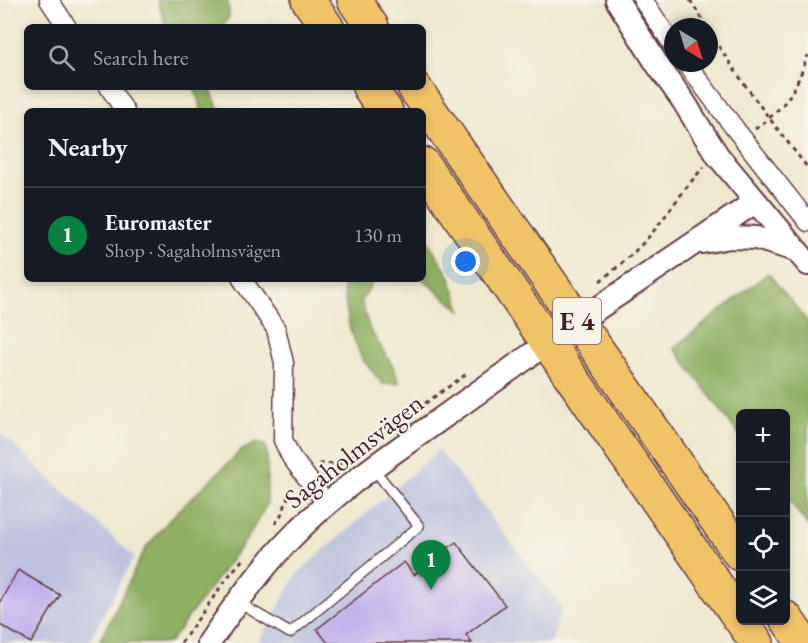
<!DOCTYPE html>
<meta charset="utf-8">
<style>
:root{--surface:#171b24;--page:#20242c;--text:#f1f3f6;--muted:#9ea1a6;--line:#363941;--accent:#0b8043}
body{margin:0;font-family:"EB Garamond",serif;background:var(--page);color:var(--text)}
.controls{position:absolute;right:18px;bottom:18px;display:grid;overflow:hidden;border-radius:9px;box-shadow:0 3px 9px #0003}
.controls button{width:54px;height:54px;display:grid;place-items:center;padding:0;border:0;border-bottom:2px solid var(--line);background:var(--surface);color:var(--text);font:30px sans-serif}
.compass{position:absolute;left:664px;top:18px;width:54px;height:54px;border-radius:50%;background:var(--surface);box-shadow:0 3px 9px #0003;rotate:142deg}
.you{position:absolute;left:466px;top:262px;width:21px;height:21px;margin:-15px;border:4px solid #fff;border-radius:50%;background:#1a73e8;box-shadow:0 0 0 9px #1a73e833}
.badge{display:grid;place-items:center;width:39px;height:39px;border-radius:50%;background:var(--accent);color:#fff;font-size:20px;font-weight:700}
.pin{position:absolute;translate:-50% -50px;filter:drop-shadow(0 2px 3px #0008)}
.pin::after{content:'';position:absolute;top:32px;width:21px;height:18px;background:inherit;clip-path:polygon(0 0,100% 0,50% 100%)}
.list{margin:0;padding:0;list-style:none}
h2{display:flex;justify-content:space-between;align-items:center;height:78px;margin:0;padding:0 24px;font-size:26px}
h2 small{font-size:20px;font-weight:400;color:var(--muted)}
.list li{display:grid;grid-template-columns:39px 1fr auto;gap:18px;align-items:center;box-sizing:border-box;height:96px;padding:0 24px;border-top:2px solid var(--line)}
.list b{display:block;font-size:22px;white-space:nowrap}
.list p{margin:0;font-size:20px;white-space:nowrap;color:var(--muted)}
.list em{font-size:20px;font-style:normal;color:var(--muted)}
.icon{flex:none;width:33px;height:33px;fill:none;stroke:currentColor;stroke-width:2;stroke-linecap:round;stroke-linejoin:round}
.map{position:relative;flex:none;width:808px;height:643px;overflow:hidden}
.search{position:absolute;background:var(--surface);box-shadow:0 3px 9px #0003;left:24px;top:24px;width:402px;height:66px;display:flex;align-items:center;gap:15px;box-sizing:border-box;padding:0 21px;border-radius:9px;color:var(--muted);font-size:22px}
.panel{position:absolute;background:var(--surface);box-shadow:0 3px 9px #0003;left:24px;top:108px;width:402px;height:174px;border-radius:9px}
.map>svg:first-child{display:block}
.industrial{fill:#bdc3de}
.forest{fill:#90b063;stroke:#6d6847;stroke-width:1.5}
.building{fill:#bfafeb}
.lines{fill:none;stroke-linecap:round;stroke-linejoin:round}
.service-casing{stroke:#633d44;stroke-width:12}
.minor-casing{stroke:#633d44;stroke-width:21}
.tertiary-casing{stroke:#633d44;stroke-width:26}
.motorway-casing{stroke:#633d44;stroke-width:36}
.path{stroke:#633d44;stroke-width:3;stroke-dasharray:4.5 4.5;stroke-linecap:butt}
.service{stroke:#fff;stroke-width:9}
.minor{stroke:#fff;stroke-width:18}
.tertiary{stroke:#fff;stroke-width:22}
.motorway{stroke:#f1c369;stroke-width:33}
.labels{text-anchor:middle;stroke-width:4.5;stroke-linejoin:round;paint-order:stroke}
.shield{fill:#f7f3e8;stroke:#7e5f64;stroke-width:1.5}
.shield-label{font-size:26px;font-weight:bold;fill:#4a1f2b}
.street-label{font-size:27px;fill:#4a1f2b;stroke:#f7f3e8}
</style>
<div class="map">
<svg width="808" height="643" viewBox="0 0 808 643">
<rect width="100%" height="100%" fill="#f7f3e8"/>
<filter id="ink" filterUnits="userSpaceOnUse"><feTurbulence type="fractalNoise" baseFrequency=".0167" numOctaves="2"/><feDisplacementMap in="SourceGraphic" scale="12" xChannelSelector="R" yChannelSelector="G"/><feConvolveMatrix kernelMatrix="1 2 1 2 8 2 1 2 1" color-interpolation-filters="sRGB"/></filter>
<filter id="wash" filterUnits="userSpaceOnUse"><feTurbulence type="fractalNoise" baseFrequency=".008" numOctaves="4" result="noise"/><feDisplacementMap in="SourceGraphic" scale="24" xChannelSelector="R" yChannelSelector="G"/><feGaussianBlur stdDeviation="1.35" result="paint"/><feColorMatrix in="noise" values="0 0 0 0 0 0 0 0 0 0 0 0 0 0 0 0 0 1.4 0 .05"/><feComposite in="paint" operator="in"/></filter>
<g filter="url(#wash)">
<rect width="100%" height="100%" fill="#eee8cf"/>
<path class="industrial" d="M 0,432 L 134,557 L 88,643 L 0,643 Z
M 439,450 L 562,608 L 551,643 L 258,643 L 298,573 Z"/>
<path class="forest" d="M 158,0 L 228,0 L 229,17 L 222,27 L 166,27 Z
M 194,87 L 210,87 L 219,111 L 202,111 Z
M 423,233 L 450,277 L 461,310 L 441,295 L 423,279 Z
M 768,273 L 808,322 L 808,526 L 786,496 L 786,414 L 740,414 L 740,436 L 674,348 Z
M 342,279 L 375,279 L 361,301 L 370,330 L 394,368 L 399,383 L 383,384 L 362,359 L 349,326 Z
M 257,443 L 265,445 L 267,453 L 267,504 L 248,537 L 169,643 L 99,643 L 145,549 L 172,517 L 242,450 Z"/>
<g id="blocks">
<path class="building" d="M 456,542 L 505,605 L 466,635 L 472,643 L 328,643 L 317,629 L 404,562 L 414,575 Z
M 18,570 L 60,595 L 31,643 L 0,625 L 0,602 Z"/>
</g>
</g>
<g filter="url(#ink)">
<use href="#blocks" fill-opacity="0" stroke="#633d44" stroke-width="1.5"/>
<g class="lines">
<g class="service-casing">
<path id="service" d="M 239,603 L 290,633 L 419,526 L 373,468"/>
</g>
<g class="minor-casing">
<path id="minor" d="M 49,0 L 67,27
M 643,0 L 673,45
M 686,63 L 736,130 L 808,222
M 109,87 L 125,111
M 242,279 L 276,329 L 284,363 L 283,440 L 291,457 L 327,504"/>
</g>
<g class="tertiary-casing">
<path id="tertiary" d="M 617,0 L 657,64 L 684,102 L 701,130 L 718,156 L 808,264
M 702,242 L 730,237 L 756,238 L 796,250
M 594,311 L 755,202
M 209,643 C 234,606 259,571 290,539 C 329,498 375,465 421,433 C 458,407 495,380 532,354"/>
</g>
<g class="motorway-casing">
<path id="motorway" d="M 308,0 L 327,27
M 354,0 L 372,27
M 369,87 L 386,111
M 414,87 L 740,554
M 423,164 L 740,619
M 786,618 L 803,643
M 741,620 L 757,643"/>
</g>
<path class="path" d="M 690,0 L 707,27
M 709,31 C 739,79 773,124 808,168
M 755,129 C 787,106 795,91 808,55
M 600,281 C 618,267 637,251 652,233 C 670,211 684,188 704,167
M 319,464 L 326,463 L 338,465 L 468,373
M 275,524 L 283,512 L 292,484
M 181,643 L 227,578 L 244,558"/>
<use href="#service" class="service"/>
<use href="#minor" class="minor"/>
<use href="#tertiary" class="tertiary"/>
<use href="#motorway" class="motorway"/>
</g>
</g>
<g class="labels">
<rect class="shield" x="553" y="298" width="48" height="46" rx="4.5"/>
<g class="shield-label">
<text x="577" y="330">E 4</text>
</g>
<g class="street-label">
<text transform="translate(354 451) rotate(-38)" y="9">Sagaholmsvägen</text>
</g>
</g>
</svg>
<div class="controls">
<button>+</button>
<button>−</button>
<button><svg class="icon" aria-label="locate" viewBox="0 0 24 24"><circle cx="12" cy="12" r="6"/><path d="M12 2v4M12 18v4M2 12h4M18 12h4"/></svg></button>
<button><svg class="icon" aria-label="layers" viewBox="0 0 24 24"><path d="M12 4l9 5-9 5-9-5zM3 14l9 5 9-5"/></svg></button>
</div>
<svg class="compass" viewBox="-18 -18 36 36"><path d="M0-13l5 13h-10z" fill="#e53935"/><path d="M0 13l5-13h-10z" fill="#9ea1a6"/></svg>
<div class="you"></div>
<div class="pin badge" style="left:431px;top:590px">1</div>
<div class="search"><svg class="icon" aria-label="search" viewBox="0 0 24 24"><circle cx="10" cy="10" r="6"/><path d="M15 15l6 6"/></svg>Search here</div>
<section class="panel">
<h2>Nearby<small></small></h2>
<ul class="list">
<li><span class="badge">1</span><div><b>Euromaster</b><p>Shop · Sagaholmsvägen</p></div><em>130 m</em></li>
</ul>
</section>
</div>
